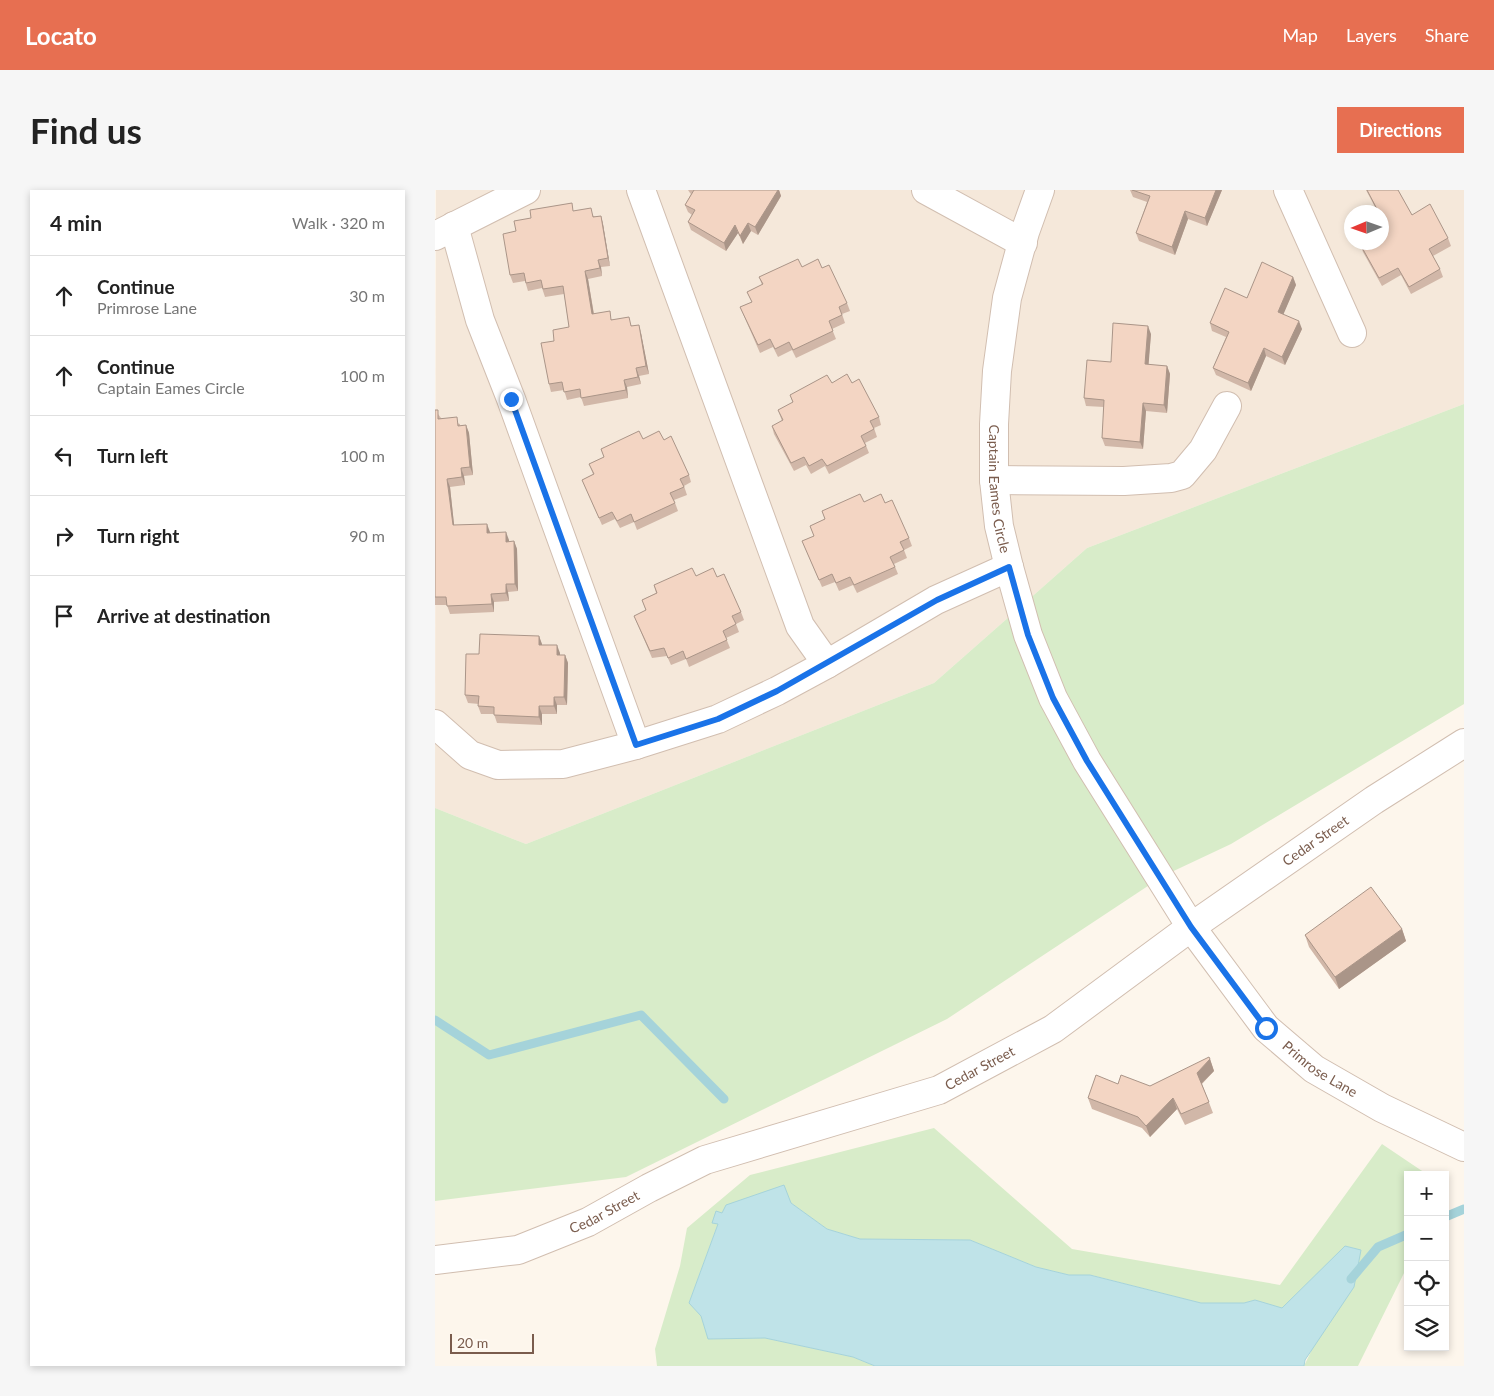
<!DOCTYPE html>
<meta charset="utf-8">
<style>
:root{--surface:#fff;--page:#f6f6f6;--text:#222;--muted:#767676;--line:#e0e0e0;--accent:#e76f51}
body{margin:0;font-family:Lato,sans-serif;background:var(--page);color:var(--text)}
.controls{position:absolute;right:15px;bottom:15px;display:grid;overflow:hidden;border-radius:0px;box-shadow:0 2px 8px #0003}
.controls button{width:45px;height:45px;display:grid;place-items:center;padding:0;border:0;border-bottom:1px solid var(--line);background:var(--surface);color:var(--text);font:25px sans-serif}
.compass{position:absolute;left:909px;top:15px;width:45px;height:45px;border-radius:50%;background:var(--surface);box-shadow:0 2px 8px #0003;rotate:268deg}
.scale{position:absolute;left:15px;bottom:12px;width:84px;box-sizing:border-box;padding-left:5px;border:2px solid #7a5c4d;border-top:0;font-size:14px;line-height:18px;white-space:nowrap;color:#7a5c4d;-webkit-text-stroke:4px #fffaf3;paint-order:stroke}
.stop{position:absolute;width:15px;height:15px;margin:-11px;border:4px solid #1a73e8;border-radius:50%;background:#fff}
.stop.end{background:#1a73e8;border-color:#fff;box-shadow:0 1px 5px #0008}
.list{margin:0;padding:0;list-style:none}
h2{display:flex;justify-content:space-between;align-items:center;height:65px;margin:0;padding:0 20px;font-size:21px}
h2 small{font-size:16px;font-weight:400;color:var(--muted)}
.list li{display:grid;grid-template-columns:32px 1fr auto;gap:15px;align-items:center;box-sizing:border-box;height:80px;padding:0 20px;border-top:1px solid var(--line)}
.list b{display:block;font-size:19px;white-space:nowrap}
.list p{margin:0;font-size:16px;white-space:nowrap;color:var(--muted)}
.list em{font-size:16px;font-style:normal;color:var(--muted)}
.icon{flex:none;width:28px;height:28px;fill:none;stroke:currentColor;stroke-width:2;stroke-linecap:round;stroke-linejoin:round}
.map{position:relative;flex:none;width:1029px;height:1176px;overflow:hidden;border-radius:0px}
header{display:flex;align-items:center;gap:30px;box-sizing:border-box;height:70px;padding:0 25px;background:var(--accent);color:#fff}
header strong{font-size:24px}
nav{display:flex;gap:28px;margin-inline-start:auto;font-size:18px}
.intro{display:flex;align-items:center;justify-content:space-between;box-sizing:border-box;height:120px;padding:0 30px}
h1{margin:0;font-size:35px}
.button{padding:12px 22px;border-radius:0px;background:var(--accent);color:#fff;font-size:18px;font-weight:700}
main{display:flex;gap:30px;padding:0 30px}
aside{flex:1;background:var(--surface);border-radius:0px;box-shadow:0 2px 8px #0003}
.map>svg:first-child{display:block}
.residential{fill:#f5e8da;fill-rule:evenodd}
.green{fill:#d8ecc9}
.water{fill:#bfe3e8;stroke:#a5d3da}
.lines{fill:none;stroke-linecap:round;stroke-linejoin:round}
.stream{stroke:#a5d3da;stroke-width:9}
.minor-casing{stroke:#d1beb0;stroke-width:30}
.minor{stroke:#fff;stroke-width:28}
.wall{fill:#d1b7a8}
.shaded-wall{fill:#aa9588}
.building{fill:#f3d5c3;stroke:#aa9588}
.route{stroke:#1a73e8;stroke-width:6}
.labels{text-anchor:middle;stroke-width:4;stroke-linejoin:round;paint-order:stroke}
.street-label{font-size:14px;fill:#7a5c4d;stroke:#fffaf3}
</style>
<header>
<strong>Locato</strong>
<nav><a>Map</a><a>Layers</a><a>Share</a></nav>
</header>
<div class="intro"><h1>Find us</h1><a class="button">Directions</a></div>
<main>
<aside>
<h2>4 min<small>Walk · 320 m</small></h2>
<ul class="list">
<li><svg class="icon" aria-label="ahead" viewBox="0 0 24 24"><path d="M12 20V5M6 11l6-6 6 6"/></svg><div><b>Continue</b><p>Primrose Lane</p></div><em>30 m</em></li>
<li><svg class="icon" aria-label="ahead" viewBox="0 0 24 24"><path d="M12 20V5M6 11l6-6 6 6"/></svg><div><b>Continue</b><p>Captain Eames Circle</p></div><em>100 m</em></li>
<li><svg class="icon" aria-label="left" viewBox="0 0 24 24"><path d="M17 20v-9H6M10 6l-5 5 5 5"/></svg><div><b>Turn left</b></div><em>100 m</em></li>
<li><svg class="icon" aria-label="right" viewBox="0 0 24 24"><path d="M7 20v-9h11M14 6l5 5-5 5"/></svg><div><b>Turn right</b></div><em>90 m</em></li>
<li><svg class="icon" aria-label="arrive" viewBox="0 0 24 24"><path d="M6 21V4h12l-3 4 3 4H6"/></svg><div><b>Arrive at destination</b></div></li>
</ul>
</aside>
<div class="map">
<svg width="1029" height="1176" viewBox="0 0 1029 1176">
<rect width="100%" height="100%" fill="#fdf6ec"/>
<path class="residential" d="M 1,0 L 1029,0 L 1029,214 L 652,358 L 499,493 L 91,654 L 0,618 ZM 916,22 L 946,22 L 946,52 L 916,52 Z"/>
<path class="green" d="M 1029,214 L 1029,514 L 796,654 L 728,686 L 512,829 L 191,987 L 0,1011 L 0,618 L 91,654 L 499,493 L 652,358 Z
M 499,938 L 637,1059 L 845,1095 L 947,954 L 993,985 L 973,985 L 973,1075 L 923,1176 L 869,1176 L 925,1060 L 910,1056 L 847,1119 L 820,1110 L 809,1113 L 766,1113 L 656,1085 L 634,1085 L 601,1077 L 535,1050 L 425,1049 L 392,1039 L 356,1013 L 348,995 L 283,1034 L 254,1113 L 266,1126 L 274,1149 L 330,1148 L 418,1167 L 440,1176 L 222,1176 L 220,1159 L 245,1076 L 252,1038 L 315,985 Z"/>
<path class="water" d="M 349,995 L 356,1013 L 392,1039 L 425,1049 L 535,1050 L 601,1077 L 634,1085 L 655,1085 L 766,1113 L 809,1113 L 820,1110 L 847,1118 L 910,1056 L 926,1060 L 919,1097 L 870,1170 L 869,1176 L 440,1176 L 418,1167 L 330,1148 L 273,1149 L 266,1126 L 254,1113 L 283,1034 L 277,1033 L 281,1021 L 287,1023 L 291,1015 Z"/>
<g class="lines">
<path class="stream" d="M 0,830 L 54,865 L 206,825 L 289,909
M 1010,1027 L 1029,1019
M 916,1089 L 943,1057 L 973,1044"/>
<g class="minor-casing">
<g id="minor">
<path d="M 491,0 L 588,53"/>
<path id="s1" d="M 605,0 L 590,42 L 572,108 L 562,181 L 559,234 L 559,290 L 564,336 L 574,377 L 593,445 L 618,508 L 652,571 L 756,737 L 831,838 L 879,879 L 947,918 L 1029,957"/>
<path d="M 853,0 L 917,143"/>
<path d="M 0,46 L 91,0"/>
<path d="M 559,290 L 689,291 L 736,288 L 747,285 L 768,260 L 792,216"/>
<path d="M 392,474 L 501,410 L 574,377"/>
<path d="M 0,534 L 35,565 L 63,575 L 128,574 L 201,555 L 76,209 L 45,130 L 19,36"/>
<path d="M 201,555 L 283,529 L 342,501 L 392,474 L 365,436 L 206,0"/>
<path id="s2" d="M 0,1070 L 83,1060 L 153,1032 L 214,998 L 270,970 L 504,900 L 618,839 L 756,737 L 939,610 L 1029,553"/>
</g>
</g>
<use href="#minor" class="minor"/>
</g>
<path class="wall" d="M 253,0 L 344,0 L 346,6 L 323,45 L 316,41 L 308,54 L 303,43 L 291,61 L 256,40 L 253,32 L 257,25 L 253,22 L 250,15 L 256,4 L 255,3 Z
M 695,0 L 787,0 L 772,36 L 753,29 L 740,65 L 704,51 L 701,43 L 712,12 L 698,7 Z
M 931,0 L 963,0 L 977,25 L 1013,48 L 1016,56 L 998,66 L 1005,79 L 1008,87 L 976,104 L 966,85 L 947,96 L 928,62 L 925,54 L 946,52 L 942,21 Z
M 140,21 L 159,26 L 160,27 L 166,26 L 168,34 L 175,76 L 166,77 L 167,86 L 153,89 L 159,124 L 198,136 L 206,143 L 214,184 L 204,186 L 206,194 L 192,197 L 193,208 L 149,216 L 146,207 L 132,210 L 129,200 L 116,202 L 114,194 L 119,151 L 134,137 L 129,104 L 110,107 L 107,98 L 93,101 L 90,91 L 78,93 L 75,85 L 81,41 Z
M 367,77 L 387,78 L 412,113 L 415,121 L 407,124 L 410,133 L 397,139 L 401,149 L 361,168 L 357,160 L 343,167 L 338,157 L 325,163 L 305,117 L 317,112 L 312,102 L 327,95 L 324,87 Z
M 858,87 L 861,95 L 848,124 L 867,139 L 850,175 L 831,166 L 816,201 L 781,185 L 778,178 L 791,147 L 777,141 L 775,133 L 812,108 Z
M 716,144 L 713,175 L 732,176 L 735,184 L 732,223 L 711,221 L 708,259 L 670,256 L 667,248 L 669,217 L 651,216 L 649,208 L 676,172 Z
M 397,193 L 417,193 L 444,227 L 446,235 L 439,238 L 442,247 L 430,253 L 434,263 L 394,284 L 390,276 L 376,284 L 371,275 L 359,281 L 339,244 L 337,236 L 347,231 L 343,220 L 358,213 L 355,205 Z
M 0,220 L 6,228 L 25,234 L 25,236 L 31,235 L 34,243 L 38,285 L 29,286 L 30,295 L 15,297 L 19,335 L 55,343 L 74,350 L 74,352 L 79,351 L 82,359 L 83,401 L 73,402 L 74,411 L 59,412 L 59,422 L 15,424 L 12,415 L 0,415 Z
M 208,249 L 229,250 L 254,285 L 256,292 L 249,296 L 252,305 L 239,310 L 243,321 L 202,340 L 199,332 L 185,338 L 180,329 L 167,335 L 147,290 L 158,284 L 154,274 L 169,267 L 166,259 Z
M 429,312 L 450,313 L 474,348 L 477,356 L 469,360 L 472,368 L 459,374 L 463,384 L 422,403 L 418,395 L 404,401 L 400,392 L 387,397 L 367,351 L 379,346 L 375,336 L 390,329 L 387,321 Z
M 261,386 L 282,387 L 306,422 L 309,430 L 301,434 L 304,442 L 291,448 L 295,458 L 254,477 L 251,469 L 236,475 L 232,466 L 217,468 L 199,426 L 211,421 L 207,410 L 221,403 L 219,395 Z
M 104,446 L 107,455 L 125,463 L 125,465 L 130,465 L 133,473 L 132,515 L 122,515 L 122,524 L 107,524 L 107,535 L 62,533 L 59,524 L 46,524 L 43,516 L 44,514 L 33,513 L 30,505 L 44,464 Z
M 967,739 L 971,751 L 904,799 L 874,757 L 870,745 Z
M 775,869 L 779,881 L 767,894 L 778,923 L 750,935 L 742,919 L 715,947 L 707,938 L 657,919 L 653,908 L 683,894 L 715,896 Z"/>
<path class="shaded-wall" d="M 343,0 L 344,0 L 346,6 L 323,45 L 320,37 Z
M 781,0 L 787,0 L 772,36 L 770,28 Z
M 750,21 L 753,29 L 740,65 L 737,57 Z
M 166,26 L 168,34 L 175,76 L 173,68 Z
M 313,33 L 316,41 L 308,54 L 305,46 Z
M 300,35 L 303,43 L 291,61 L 289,53 Z
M 163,70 L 166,77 L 167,86 Z
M 150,81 L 153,89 L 160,132 L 157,124 Z
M 858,87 L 861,95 L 846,130 L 843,122 Z
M 864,131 L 867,139 L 850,175 L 847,167 Z
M 204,135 L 206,143 L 214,184 L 211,176 Z
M 713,136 L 716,144 L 713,182 L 710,174 Z
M 829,158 L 831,166 L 816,201 L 813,193 Z
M 732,176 L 735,184 L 732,223 L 729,215 Z
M 201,178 L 204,186 L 206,194 L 203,187 Z
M 189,190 L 192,197 L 193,208 L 191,200 Z
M 708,213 L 711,221 L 708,259 L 705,252 Z
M 31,235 L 34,243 L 38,285 L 35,277 Z
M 26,278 L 29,286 L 30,295 L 27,287 Z
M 12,289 L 15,297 L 20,343 L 18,335 Z
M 52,334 L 55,342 L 55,351 L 52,343 Z
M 71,342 L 74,350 L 74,360 L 71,352 Z
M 79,351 L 82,359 L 83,401 L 80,394 Z
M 71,394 L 73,402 L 74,411 L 71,403 Z
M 56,404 L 59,412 L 59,422 L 57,414 Z
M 104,446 L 107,454 L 107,462 L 104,455 Z
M 122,455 L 125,463 L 125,472 L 122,465 Z
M 130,465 L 133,473 L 132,515 L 129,507 Z
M 119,507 L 122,515 L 122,524 L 119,516 Z
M 104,516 L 107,524 L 107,535 L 104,527 Z
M 967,739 L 971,751 L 904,799 L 900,787 Z
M 775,869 L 779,881 L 766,894 L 762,883 Z
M 738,908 L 742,919 L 715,947 L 711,936 Z"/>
<path class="building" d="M 259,0 L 343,0 L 320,37 L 313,33 L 305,46 L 300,35 L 289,53 L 253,32 L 260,20 L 250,15 Z
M 697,0 L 781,0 L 770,28 L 750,21 L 737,57 L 701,43 L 715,6 Z
M 932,0 L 963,0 L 977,25 L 995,14 L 1013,48 L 994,59 L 1005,79 L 974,97 L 963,78 L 944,88 L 925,54 L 928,52 L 946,52 L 946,22 L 940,22 L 943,21 Z
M 137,13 L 138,21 L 156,18 L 158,27 L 166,26 L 173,68 L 163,70 L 165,78 L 150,81 L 157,124 L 175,121 L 176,130 L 194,127 L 196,136 L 204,135 L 211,176 L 201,178 L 203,187 L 189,190 L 191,200 L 146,208 L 145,199 L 129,202 L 127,192 L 114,194 L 106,153 L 119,151 L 118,140 L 134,137 L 128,96 L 108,99 L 106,90 L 91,93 L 89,83 L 75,85 L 68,44 L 81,41 L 79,31 L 96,28 L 95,20 Z
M 363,69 L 367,77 L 383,69 L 387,78 L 394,75 L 412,113 L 404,117 L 407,125 L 394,131 L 398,141 L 358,160 L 354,152 L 340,159 L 335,149 L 323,155 L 305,117 L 317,112 L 312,102 L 328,94 L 324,87 Z
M 827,72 L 858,87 L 843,122 L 864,131 L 847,167 L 829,158 L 813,193 L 778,178 L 794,142 L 775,133 L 790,98 L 812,108 Z
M 678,133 L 713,136 L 710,174 L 732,176 L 729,215 L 708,213 L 705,252 L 667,248 L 669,210 L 649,208 L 652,170 L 676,172 Z
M 412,184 L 417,193 L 424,189 L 444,227 L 435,231 L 439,239 L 426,246 L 431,256 L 392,276 L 387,269 L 374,276 L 369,267 L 356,273 L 337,236 L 348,230 L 343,220 L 358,212 L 355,205 L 392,185 L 397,193 Z
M 0,220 L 3,220 L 3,229 L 22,227 L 23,236 L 31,235 L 35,277 L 26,278 L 27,287 L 12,289 L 18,335 L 52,334 L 52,343 L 71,342 L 71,352 L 79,351 L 80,394 L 71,394 L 71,403 L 56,404 L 57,414 L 12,416 L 11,407 L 0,407 Z
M 204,241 L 208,249 L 224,241 L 229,250 L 236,246 L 254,285 L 245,289 L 249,297 L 235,303 L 240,313 L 199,332 L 196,324 L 182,331 L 177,322 L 164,328 L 147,290 L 159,284 L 154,274 L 169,267 L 166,259 Z
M 425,304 L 429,312 L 446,304 L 450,313 L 457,310 L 474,348 L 465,352 L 469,360 L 455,367 L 460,377 L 419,395 L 415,387 L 401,393 L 397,384 L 384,390 L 367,351 L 379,346 L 375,336 L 390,329 L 387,321 Z
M 257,378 L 261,386 L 278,378 L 282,387 L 289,384 L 306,422 L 297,426 L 301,434 L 288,441 L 292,450 L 251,469 L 248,461 L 233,468 L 229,458 L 215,461 L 199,426 L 211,420 L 207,410 L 222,403 L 219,395 Z
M 45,444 L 104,446 L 104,455 L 122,455 L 122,465 L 130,465 L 129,507 L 119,507 L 119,516 L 104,516 L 104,527 L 59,525 L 59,517 L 43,516 L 44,506 L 30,505 L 31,464 L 44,464 Z
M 936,697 L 967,739 L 900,787 L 870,745 Z
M 774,867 L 775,869 L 762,883 L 774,912 L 746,924 L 738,908 L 711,936 L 703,927 L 653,908 L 661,885 L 683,894 L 686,885 L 715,896 Z"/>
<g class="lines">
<path class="route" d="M 76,209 L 201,555 L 283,529 L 342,501 L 502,410 L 574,377 L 593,445 L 618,508 L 652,571 L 756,737 L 831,838"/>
</g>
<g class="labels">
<g class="street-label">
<text dy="5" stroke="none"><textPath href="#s1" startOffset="305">Captain Eames Circle</textPath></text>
<text dy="5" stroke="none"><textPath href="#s2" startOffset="988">Cedar Street</textPath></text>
<text dy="5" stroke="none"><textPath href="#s2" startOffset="582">Cedar Street</textPath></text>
<text dy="5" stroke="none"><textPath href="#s1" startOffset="984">Primrose Lane</textPath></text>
<text dy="5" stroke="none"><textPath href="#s2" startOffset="178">Cedar Street</textPath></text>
</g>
</g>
</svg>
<div class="controls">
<button>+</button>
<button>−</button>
<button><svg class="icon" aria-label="locate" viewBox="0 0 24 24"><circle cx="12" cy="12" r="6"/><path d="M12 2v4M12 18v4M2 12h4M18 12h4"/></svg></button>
<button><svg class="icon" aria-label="layers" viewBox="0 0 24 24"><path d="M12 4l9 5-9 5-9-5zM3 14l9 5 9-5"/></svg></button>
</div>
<svg class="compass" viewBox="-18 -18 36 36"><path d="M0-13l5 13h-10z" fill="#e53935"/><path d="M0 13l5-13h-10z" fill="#767676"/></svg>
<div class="scale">20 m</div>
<div class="stop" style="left:831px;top:838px"></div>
<div class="stop end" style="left:76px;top:209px"></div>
</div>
</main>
